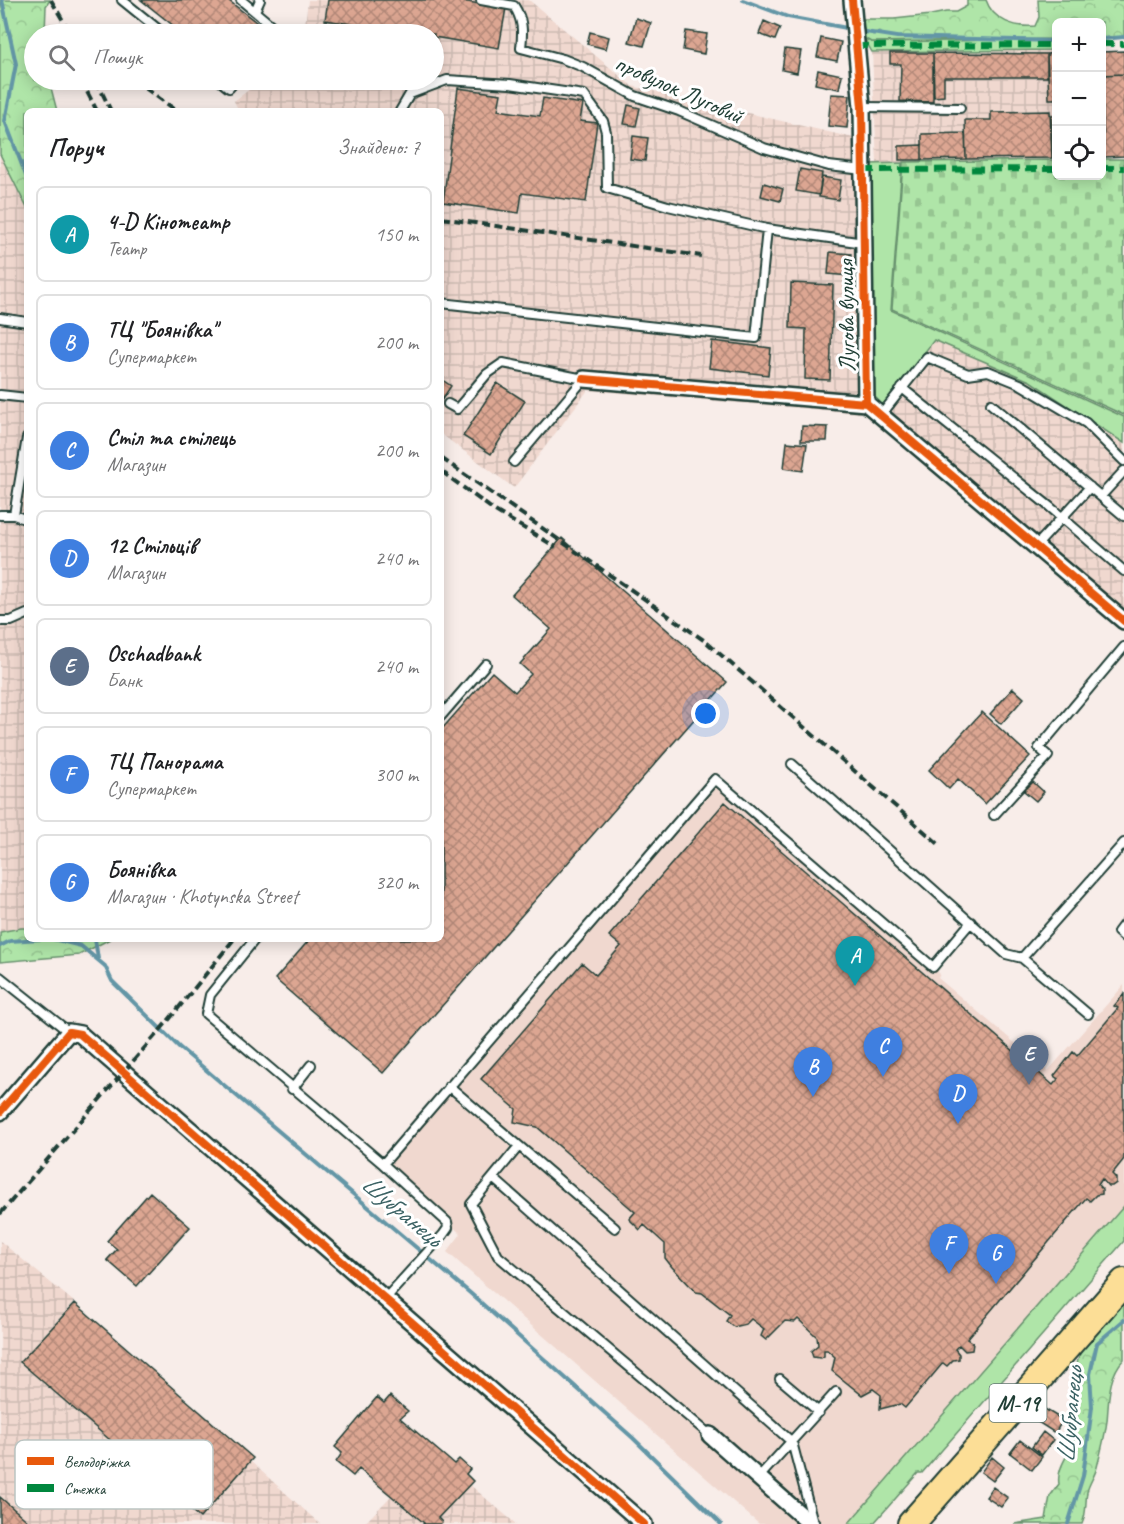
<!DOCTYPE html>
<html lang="uk">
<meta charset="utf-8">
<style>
:root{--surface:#fff;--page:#f6f6f6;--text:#202124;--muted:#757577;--line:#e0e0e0;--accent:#0f766e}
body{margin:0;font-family:Caveat,sans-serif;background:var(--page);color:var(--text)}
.controls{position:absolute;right:18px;top:18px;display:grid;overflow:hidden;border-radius:9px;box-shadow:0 3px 15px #0003}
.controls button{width:54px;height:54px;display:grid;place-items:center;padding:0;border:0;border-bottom:2px solid var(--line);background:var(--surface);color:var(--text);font:30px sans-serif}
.you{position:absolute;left:706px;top:714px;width:21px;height:21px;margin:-15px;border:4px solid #fff;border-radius:50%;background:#1a73e8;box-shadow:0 0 0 9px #1a73e833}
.badge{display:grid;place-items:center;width:39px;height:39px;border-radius:50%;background:var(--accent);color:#fff;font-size:20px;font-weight:700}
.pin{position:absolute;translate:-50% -50px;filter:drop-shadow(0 2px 3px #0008)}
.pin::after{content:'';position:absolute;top:32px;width:21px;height:18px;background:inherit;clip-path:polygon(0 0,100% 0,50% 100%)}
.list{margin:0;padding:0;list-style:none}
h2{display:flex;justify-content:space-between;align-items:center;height:78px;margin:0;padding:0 24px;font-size:26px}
h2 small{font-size:20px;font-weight:400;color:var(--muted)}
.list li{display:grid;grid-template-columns:39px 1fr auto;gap:18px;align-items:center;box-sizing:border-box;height:96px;margin:0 12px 12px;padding:0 12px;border:2px solid var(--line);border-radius:9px}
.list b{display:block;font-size:22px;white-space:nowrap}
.list p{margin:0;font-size:20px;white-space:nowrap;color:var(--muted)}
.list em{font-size:20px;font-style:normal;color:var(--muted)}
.icon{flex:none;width:33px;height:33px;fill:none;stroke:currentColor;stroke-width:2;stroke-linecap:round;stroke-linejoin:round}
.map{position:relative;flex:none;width:1124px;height:1524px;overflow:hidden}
.search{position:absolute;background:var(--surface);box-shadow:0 3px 15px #0003;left:24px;top:24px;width:420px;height:66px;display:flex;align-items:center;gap:15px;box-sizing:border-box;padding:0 21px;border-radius:33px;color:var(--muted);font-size:22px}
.panel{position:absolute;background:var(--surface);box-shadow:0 3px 15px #0003;left:24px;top:108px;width:420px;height:834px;border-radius:9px}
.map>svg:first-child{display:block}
.built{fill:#f0d8cf}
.industrial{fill:url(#industrial-grid)}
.grass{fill:#afe5a8;stroke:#67916e;stroke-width:1.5}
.forest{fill:url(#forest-crowns);stroke:#67916e;stroke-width:1.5}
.cemetery{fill:url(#cemetery-stones);stroke:#67916e;stroke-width:1.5}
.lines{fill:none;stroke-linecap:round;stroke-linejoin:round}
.stream{stroke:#6396a6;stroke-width:4}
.building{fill:url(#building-cross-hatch);stroke:#1f3d34;stroke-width:1.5}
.service-casing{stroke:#1f3d34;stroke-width:12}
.minor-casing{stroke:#1f3d34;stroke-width:20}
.trunk-casing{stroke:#1f3d34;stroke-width:30}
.service{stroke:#fff;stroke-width:8}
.minor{stroke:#fff;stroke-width:15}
.trunk{stroke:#fcde96;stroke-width:26}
.rail{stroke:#1f3d34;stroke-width:4;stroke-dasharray:9 4.5;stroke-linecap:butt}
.quiet{stroke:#00873e;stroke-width:6;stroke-dasharray:12 6;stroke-linecap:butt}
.cycleway-casing{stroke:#fff;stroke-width:11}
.cycleway{stroke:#e8590c;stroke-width:8}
.labels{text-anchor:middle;stroke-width:6;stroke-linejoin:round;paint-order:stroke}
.shield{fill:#fff;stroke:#627771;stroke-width:1.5}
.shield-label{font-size:22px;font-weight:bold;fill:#1f3d34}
.street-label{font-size:24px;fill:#1f3d34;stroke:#fff}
.water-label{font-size:26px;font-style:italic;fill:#3b6264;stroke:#fff}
.key{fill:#fff;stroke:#bcc5c2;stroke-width:1.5}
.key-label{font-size:16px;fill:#1f3d34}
</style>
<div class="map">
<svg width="1124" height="1524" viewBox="0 0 1124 1524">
<defs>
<pattern id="industrial-grid" width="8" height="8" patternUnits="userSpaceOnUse" patternTransform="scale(1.5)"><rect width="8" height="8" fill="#f0d8cf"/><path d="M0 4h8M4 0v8" fill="none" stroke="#cdbab2"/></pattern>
<pattern id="forest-crowns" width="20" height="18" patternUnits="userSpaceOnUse" patternTransform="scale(1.5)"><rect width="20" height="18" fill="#afe5a8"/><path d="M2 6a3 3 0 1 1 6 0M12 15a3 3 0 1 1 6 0" fill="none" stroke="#96c591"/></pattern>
<pattern id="cemetery-stones" width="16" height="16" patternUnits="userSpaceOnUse" patternTransform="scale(1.5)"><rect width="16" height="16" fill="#afe5a8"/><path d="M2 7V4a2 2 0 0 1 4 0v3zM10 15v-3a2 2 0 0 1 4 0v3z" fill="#96c591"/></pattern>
<pattern id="building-cross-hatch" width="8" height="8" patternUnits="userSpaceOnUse" patternTransform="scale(1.5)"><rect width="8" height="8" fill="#dca692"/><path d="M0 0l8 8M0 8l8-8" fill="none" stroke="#b28878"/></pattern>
</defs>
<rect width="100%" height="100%" fill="#f8ede9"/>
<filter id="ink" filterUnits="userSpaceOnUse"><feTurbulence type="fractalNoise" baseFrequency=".0167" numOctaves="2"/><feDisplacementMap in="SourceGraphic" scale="12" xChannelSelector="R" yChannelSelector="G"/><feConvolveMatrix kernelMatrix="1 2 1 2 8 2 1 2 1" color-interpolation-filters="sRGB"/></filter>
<g filter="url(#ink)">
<path class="built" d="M 715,779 L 933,967 L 940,974 L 938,978 L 1048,1071 L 1124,985 L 1124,1241 L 922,1473 L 918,1473 L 873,1524 L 759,1524 L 447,1252 L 461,1234 L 383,1164 Z"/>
<path class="industrial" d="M 308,0 L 529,0 L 632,86 L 858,139 L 860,413 L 588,390 L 514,488 L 441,434 L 441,111 L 239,111 L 234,101 L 262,80 L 434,80 L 434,34 L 304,34 Z
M 1056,50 L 1056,159 L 877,163 L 872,52 Z
M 0,154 L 27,208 L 27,928 L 0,932 Z
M 934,340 L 1029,381 L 1124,444 L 1124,611 L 885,406 Z
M 0,1241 L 74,1302 L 20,1363 L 200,1518 L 250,1461 L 320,1524 L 0,1524 Z
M 469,1484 L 516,1524 L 440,1524 L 438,1518 Z
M 391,1496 L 424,1523 L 364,1524 Z"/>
<path class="grass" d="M 864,38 L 871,42 L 1056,39 L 1056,50 L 872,52 Z
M 902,163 L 891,310 L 1124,417 L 1124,443 L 1030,381 L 934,340 L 884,406 L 872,394 L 869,164 Z
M 1124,1206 L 1124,1241 L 922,1473 L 918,1473 L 873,1524 L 848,1524 Z"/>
<path class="forest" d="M 0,0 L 50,0 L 46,6 L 45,34 L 34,34 L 34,80 L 49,80 L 57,111 L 27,111 L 27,208 L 0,154 Z
M 967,0 L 986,0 C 993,21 1016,28 1035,26 L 1039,17 L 1038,0 L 1124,0 L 1124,38 L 1102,38 L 1102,22 L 1056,22 L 1056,39 L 871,42 L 864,38 L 863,19 L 894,19 L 931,15 L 946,12 L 956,12 L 967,6 Z
M 21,928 L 27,928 L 27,939 L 110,939 L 79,955 L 0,962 L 0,932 Z
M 1124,1295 L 1124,1359 C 1108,1376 1109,1399 1107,1421 C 1105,1436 1101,1452 1097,1467 C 1095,1476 1089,1483 1087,1492 C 1085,1504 1087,1513 1082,1524 L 1014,1524 L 1046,1519 L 1050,1496 L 1059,1484 C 1056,1467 1071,1453 1075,1437 C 1080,1414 1075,1395 1076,1372 C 1076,1344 1107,1315 1124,1295 Z"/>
<path class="cemetery" d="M 1102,159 L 1124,159 L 1124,415 L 892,309 L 903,162 L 1056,160 L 1056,176 L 1102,176 Z"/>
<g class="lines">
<path class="stream" d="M 2,0 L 16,64 L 5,121 L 27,178
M 743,0 L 788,17 L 852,29
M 859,31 L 897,37 L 1056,41
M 1102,39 L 1124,37
M 53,939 L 81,946 L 105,966 L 112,981 L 179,1047 L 470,1293 L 633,1438 L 721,1524
M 95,939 L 98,959
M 0,946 L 10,941 L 40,939
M 1068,1524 L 1083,1476 L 1092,1407 L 1090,1374 L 1097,1343 L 1124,1320"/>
</g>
<path class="building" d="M 141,0 L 228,0 L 265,29 L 260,34 L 184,34 Z
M 328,0 L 455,0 L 506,8 L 499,48 L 434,37 L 434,34 L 417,34 L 325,20 Z
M 636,18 L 651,23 L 644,46 L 629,42 Z
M 764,21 L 780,28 L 775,40 L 759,34 Z
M 686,31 L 707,34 L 704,54 L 683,50 Z
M 590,32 L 609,37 L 606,49 L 587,44 Z
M 821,38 L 841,42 L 837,61 L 817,57 Z
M 785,49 L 801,51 L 797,73 L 782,70 Z
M 1124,51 L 1124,74 L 1102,75 L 1102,52 Z
M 890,53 L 933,53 L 933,102 L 900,101 L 901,64 L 890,64 Z
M 933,53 L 1047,54 L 1047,77 L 944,77 L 944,96 L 934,97 Z
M 1056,53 L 1056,99 L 1049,99 L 1047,54 Z
M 818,70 L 842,75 L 839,89 L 815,84 Z
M 1124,74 L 1124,156 L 1104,157 L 1102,75 Z
M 458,88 L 501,94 L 498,110 L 540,116 L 543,98 L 583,104 L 580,121 L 597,123 L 586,202 L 522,193 L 519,213 L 443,202 Z
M 831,94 L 850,95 L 847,128 L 828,126 Z
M 628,105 L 640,108 L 636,126 L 624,124 Z
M 1050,111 L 1052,158 L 966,159 L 965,120 L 991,120 L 991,112 Z
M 1051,115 L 1056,115 L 1056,158 L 1052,158 Z
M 965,133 L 966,159 L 922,160 L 922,134 Z
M 633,136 L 648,138 L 645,161 L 630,159 Z
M 922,145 L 922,160 L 899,160 L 899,146 Z
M 800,169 L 822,173 L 819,195 L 796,191 Z
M 822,177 L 841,180 L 838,200 L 819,197 Z
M 764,183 L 783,189 L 780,201 L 761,196 Z
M 830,252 L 851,254 L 849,276 L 828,274 Z
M 791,283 L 833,285 L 830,380 L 805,379 L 806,329 L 790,328 Z
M 712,341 L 771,348 L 768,375 L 709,368 Z
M 441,379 L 451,386 L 441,401 Z
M 497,383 L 525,401 L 491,454 L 463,436 Z
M 802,426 L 828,427 L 827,441 L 801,441 Z
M 787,442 L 807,444 L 803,471 L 784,468 Z
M 562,538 L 727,682 L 383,1073 L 275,979 L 310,939 L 441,939 L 441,730 L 492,672 L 515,692 L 531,674 L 520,664 L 551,629 L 512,595 Z
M 1013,688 L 1024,698 L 1001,724 L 990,714 Z
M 982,712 L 1030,756 L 985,804 L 958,779 L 949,789 L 929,770 Z
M 1033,782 L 1044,792 L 1036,801 L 1024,791 Z
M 725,802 L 1053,1085 L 1058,1079 L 1054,1076 L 1073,1052 L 1077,1056 L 1118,1008 L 1114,1006 L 1124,994 L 1124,1159 L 1112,1174 L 1116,1178 L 1116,1183 L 1112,1186 L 1108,1186 L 1102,1179 L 1098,1185 L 1102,1189 L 1102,1194 L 1096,1195 L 1090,1201 L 1086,1198 L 967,1339 L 973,1343 L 972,1350 L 965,1351 L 959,1345 L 955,1349 L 959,1354 L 959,1359 L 953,1360 L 947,1366 L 943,1363 L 905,1408 L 900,1404 L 880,1409 L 881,1395 L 873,1389 L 862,1395 L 832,1371 L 835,1357 L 827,1350 L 824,1350 L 824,1356 L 821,1358 L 813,1357 L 811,1351 L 818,1345 L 817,1337 L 798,1319 L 795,1322 L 785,1321 L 766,1340 L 761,1336 L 764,1329 L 751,1319 L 746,1324 L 734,1327 L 726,1321 L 730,1315 L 702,1293 L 696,1292 L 672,1267 L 665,1258 L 665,1244 L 644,1225 L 640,1230 L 629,1219 L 635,1212 L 537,1127 L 514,1122 L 516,1109 L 481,1079 L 582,963 L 596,975 L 621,946 L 609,936 Z
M 150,1192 L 190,1227 L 137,1286 L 107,1260 L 117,1249 L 107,1241 Z
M 75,1303 L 253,1458 L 200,1518 L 20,1362 Z
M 390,1396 L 408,1411 L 400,1418 L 454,1464 L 459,1459 L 470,1469 L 466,1474 L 473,1481 L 438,1518 L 442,1522 L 440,1524 L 423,1524 L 424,1523 L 359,1469 L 353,1476 L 336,1462 L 342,1453 L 335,1447 L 377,1397 L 384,1403 Z
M 1038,1405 L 1063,1420 L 1055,1433 L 1030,1417 Z
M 1043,1432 L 1053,1440 L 1042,1455 L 1032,1447 Z
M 1020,1440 L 1042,1457 L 1032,1470 L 1010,1453 Z
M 992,1457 L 1004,1467 L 993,1481 L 981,1472 Z
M 993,1487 L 1008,1498 L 1001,1507 L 986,1497 Z
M 0,1497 L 31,1524 L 0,1524 Z"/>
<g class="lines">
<g class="service-casing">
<path id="service" d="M 122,0 L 164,34
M 241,0 L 271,25 L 273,32 L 271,34
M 481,0 L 514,6 C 523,20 523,31 521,48 L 563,59 L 583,67 L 635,96 L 679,111 L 764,148 L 829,166 L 863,170
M 255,11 L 260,0
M 219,80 L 229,88 L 236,80
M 862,107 L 960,108
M 400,111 L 410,94 L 447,80 L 510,84 L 584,95 L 603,121 L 606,132 L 607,188 L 668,206 L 767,229 L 864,243
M 441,303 L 756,338 L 767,229
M 0,318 L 27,322
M 902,388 L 1050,507 L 1124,571
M 0,395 L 27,398
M 448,404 L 457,409 L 487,374 L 503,363 L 584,379 L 514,462
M 991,404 L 1124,516
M 881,415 L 927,357 L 968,374 L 988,371 L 1020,384 L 1086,423 L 1124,461
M 1101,496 L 1124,471
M 0,515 L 14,515 L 27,438
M 14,515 L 27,520
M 1036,546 L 1090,487
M 0,621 L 11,621 L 27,614
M 441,716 L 486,664
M 792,764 L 1006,954 L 1022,958
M 994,815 L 1048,756 L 1039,748 L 1124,647
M 1124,924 L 1118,932 L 1124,937
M 255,939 L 210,995 L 206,1014 L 383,1164 L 447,1222 L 448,1228 L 443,1235 L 385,1299
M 0,977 L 69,1032
M 1088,1014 L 1022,958 L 1124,843
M 449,1086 L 615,1228
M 292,1089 L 311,1065
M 519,1146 L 471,1204 L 498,1256 L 710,1435
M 383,1164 L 715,779 L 933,967 L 971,922
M 493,1178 L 792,1442 L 813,1522
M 780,1379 L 819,1412
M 759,1477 L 836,1392"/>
</g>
<g class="minor-casing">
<path id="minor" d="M 852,0 L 862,107 L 866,403 L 1124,621
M 584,379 L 866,403
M 0,1112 L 69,1032 L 80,1034 L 644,1524
M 710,1435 L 811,1524"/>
</g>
<g class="trunk-casing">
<path id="trunk" d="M 911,1524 L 1124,1282"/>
</g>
<use href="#service" class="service"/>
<use href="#minor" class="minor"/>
<use href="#trunk" class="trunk"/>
<path class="rail" d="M 51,0 L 71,34
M 56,32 L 57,34
M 81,80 L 97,111
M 96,80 L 111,111
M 134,80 L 177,111
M 441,218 L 701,256
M 441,458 L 705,641 L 941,846
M 441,471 L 495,511 L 556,547
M 0,1214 L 168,1021 L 234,939"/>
<path class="quiet" d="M 1102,44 L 1124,44
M 856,46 L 1056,45
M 1102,168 L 1124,168
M 863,170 L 1056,169"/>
<g class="cycleway-casing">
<path id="cycleway" d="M 852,0 L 862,107 L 866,403 L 1124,621
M 584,379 L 866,403
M 0,1112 L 69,1032 L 80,1034 L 644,1524"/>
</g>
<use href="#cycleway" class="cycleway"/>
</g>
</g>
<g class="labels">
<rect class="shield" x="989.5" y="1384" width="57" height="38" rx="4.5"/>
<g class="shield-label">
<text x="1018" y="1411">М-19</text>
</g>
<g class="street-label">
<text transform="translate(679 89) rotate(24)" y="8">провулок Луговий</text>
<text transform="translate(846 316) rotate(-91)" y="8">Лугова вулиця</text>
</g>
<g class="water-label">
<text transform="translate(402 1210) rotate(40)" y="9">Шубранець</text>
<text transform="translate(1069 1415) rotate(-85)" y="9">Шубранець</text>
</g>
</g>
<rect x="15" y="1440" width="198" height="69" rx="9" class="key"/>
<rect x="27" y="1457" width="27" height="8" fill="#e8590c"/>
<rect x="27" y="1484" width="27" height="8" fill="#00873e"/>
<g class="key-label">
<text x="64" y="1467">Велодоріжка</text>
<text x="64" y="1494">Стежка</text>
</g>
</svg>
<div class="controls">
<button>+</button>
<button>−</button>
<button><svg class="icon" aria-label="locate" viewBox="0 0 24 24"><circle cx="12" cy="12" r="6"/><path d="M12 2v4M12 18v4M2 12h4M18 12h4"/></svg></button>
</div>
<div class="you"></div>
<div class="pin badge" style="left:855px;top:986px;background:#0f9aa8">A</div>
<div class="pin badge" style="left:813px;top:1097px;background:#3f7fe0">B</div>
<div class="pin badge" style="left:883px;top:1077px;background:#3f7fe0">C</div>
<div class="pin badge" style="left:958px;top:1124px;background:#3f7fe0">D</div>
<div class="pin badge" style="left:1029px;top:1085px;background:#5c6f8a">E</div>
<div class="pin badge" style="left:949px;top:1274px;background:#3f7fe0">F</div>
<div class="pin badge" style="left:996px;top:1284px;background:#3f7fe0">G</div>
<div class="search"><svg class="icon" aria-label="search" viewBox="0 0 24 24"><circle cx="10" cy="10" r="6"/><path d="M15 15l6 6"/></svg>Пошук</div>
<section class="panel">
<h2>Поруч<small>Знайдено: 7</small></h2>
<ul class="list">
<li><span class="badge" style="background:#0f9aa8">A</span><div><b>4-D Кінотеатр</b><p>Театр</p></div><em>150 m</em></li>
<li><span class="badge" style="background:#3f7fe0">B</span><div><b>ТЦ &quot;Боянівка&quot;</b><p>Супермаркет</p></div><em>200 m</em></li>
<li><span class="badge" style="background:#3f7fe0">C</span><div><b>Стіл та стілець</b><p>Магазин</p></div><em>200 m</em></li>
<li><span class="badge" style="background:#3f7fe0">D</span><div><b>12 Стільців</b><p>Магазин</p></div><em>240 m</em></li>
<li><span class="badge" style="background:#5c6f8a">E</span><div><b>Oschadbank</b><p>Банк</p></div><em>240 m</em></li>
<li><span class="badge" style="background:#3f7fe0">F</span><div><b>ТЦ Панорама</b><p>Супермаркет</p></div><em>300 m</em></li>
<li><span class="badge" style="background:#3f7fe0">G</span><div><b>Боянівка</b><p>Магазин · Khotynska Street</p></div><em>320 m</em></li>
</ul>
</section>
</div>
